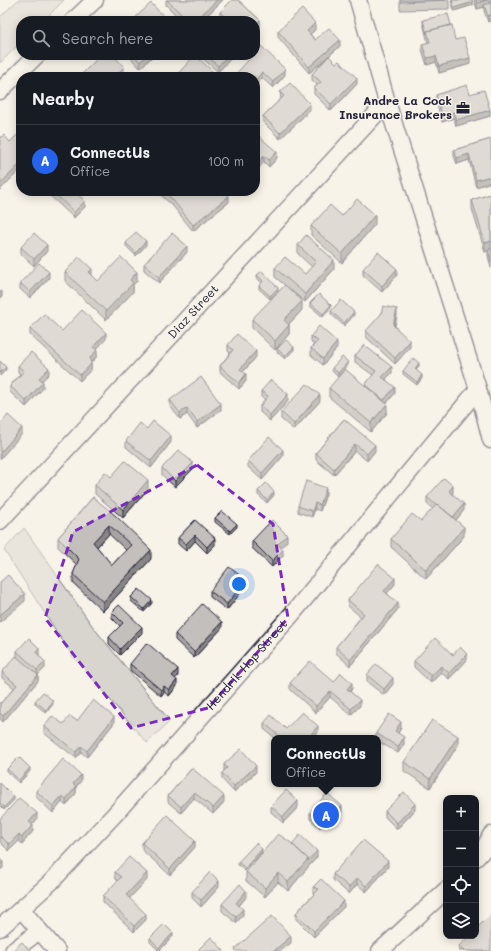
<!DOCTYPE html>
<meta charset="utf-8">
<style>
:root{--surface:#171b24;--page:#242831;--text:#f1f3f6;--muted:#9ea1a6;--line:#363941;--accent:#2563eb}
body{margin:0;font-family:Mali,sans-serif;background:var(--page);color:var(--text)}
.controls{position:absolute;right:12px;bottom:12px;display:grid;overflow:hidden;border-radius:8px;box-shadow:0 2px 10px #0003}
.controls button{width:36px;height:36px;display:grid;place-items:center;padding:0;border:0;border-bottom:1px solid var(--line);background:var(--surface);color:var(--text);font:20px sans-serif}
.you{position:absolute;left:239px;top:584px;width:14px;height:14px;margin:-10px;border:3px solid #fff;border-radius:50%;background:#1a73e8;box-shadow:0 0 0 6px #1a73e833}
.badge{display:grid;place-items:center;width:26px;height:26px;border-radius:50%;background:var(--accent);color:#fff;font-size:13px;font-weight:700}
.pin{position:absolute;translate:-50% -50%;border:2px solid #fff;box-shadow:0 1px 4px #0006}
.popup{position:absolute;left:271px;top:735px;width:110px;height:52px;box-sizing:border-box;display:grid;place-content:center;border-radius:8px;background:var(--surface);filter:drop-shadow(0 1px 3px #0005);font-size:13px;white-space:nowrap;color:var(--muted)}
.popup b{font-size:15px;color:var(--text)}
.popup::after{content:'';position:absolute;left:50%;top:100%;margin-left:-8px;border:8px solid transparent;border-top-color:var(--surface)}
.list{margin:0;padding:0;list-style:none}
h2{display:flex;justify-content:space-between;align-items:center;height:52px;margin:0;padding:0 16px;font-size:17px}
h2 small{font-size:13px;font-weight:400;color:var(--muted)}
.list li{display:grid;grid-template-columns:26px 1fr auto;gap:12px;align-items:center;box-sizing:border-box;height:72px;padding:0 16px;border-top:1px solid var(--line)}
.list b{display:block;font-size:15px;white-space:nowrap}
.list p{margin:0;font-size:13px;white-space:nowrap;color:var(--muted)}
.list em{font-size:13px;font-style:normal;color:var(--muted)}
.icon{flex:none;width:22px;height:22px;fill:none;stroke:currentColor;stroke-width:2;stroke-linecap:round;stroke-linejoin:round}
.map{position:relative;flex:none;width:491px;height:951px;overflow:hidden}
.search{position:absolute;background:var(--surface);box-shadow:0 2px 10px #0003;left:16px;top:16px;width:244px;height:44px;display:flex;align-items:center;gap:10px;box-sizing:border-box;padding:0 14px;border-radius:16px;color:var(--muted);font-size:15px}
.panel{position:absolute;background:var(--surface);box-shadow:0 2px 10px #0003;left:16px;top:72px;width:244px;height:124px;border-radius:16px}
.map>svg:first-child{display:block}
.green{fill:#d8d5cf;stroke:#7d7c85}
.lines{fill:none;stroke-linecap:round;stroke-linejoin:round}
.minor-casing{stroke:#22223b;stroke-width:19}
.minor{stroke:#f7f3e8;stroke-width:16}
.wall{fill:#a7a4a3;stroke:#22223b;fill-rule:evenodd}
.shaded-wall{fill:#888684;stroke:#22223b}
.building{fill:#c2bfbd;stroke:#22223b;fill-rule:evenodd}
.marked{fill:none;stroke:#7b2cbf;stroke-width:3;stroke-dasharray:8 5;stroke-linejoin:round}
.labels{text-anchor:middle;stroke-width:3;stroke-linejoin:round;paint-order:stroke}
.poi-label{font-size:12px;font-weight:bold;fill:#22223b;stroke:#f7f3e8;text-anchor:end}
.street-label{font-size:12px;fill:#22223b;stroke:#f7f3e8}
</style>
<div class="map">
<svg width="491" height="951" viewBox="0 0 491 951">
<rect width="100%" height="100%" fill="#f7f3e8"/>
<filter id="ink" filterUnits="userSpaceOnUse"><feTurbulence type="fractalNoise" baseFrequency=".025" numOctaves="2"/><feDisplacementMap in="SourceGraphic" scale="8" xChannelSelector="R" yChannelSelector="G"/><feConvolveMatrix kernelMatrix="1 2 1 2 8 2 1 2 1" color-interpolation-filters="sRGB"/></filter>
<g filter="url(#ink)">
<path class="green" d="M 18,0 L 64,0 L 43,21 L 21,21 L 21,42 L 0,63 L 0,17 Z
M 24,528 L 93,627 L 170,721 L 147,743 L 71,654 L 4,550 Z"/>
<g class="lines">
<g class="minor-casing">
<g id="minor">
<path d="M 358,0 L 387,102"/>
<path d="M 73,21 L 95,0"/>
<path d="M 0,91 L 37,55"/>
<path id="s1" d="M 0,521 L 387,102 L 478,389 L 491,440"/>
<path d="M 476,858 L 484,849 L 491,835"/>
<path d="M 21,909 L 57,951"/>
<path id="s2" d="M 0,928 L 51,882 L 115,814 L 293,613 L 478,389"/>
<path d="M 13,951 L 39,931"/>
<path d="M 380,951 L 446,890"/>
</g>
</g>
<use href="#minor" class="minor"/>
</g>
<path class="wall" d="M 166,0 L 223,0 L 201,21 L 182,21 L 166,5 Z
M 232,0 L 238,0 L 260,20 L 260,27 L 255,31 L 255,21 L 223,21 L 220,18 L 220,12 Z
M 400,0 L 449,0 L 449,9 L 400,10 Z
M 451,0 L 472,0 L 473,5 L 454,11 Z
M 474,0 L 491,0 L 488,22 L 484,11 L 484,7 L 477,9 Z
M 423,20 L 455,40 L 470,64 L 439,73 L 436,62 L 427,65 L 422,50 L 422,44 L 428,43 L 423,23 Z
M 315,30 L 310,34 L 315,40 L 340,46 L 329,56 L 357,84 L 331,111 L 314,94 L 314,88 L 317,85 L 312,80 L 312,74 L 327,58 L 309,73 L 278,37 L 278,31 Z
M 128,55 L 154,55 L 140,68 Z
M 200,55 L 234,55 L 218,72 L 200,56 Z
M 253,55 L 285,75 L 273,88 L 262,78 Z
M 280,92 L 310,110 L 280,139 L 263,122 L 263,116 L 281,99 Z
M 470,94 L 490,116 L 456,126 L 454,118 L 442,122 L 436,101 L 436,95 Z
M 255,133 L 277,158 L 269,167 L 264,162 Z
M 491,139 L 491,182 L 476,187 L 469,160 L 457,164 L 454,156 L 454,150 Z
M 46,191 L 74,191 L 85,207 L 74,218 L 46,192 Z
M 156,191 L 216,191 L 229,202 L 193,231 L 172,205 Z
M 491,194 L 491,268 L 488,256 L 488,251 L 485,252 L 472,209 L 472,200 Z
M 342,216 L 375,224 L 342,263 L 311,235 L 311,226 Z
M 126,243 L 146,245 L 136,256 L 126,246 Z
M 298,245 L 334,269 L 305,302 L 275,277 L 275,268 L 305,274 L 312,267 L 298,254 Z
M 21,247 L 47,251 L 34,266 L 21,254 Z
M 187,252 L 159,283 L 144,270 L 144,264 Z
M 363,269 L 397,275 L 382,292 L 363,275 Z
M 65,272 L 92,275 L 98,281 L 137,281 L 133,285 L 133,292 L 106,320 L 65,281 Z
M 257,275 L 278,291 L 270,299 L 259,289 L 259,286 L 262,283 L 257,278 Z
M 49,278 L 30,298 L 20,289 L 20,283 Z
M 310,303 L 331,308 L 323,317 L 310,306 Z
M 302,310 L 289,324 L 289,334 L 275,350 L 252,328 L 252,319 Z
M 331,311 L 354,315 L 344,326 L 331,314 Z
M 397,315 L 395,326 L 410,347 L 395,364 L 366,337 L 366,331 Z
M 30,329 L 62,331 L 106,339 L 96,349 L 97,356 L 91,363 L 91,370 L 80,381 L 30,335 Z
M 311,336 L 337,348 L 323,365 L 311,355 L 311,348 L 314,344 L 311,342 Z
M 228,345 L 256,357 L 243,372 L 246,381 L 239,389 L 220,372 L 220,366 L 230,353 L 228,351 Z
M 277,349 L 294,350 L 285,359 L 277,352 Z
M 355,356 L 392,373 L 386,379 L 395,393 L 386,404 L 387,413 L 371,432 L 329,397 L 329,388 L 365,386 L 365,385 L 373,375 L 355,362 Z
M 348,365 L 338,377 L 332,371 L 332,368 Z
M 18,366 L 49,374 L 42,381 L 43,388 L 26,407 L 10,392 L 10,386 L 20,374 L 18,372 Z
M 419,366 L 416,370 L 422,378 L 417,385 L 403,374 L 403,371 Z
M 261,391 L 288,401 L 270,421 L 260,412 L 260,406 L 265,400 L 261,397 Z
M 170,400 L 221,410 L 197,428 L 187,414 L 180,419 L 170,406 Z
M 320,401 L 294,430 L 281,419 L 281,412 Z
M 344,419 L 375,451 L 367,461 L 355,451 L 334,475 L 316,460 L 316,453 Z
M 147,429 L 171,442 L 151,468 L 126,447 L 126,441 Z
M 283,456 L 262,480 L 248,467 L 248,461 Z
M 162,468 L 193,469 L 175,487 L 162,475 Z
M 95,485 L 148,489 L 123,518 L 95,494 Z
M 258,491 L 274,495 L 267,503 L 258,495 Z
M 452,493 L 464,510 L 456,520 L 464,536 L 426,579 L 391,547 L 391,539 L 421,521 L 433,509 L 427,504 L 427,497 L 453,493 Z
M 326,494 L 320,511 L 315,509 L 312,517 L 298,512 L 298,506 Z
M 93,497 L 151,559 L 103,611 L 73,583 L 73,574 L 77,565 L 58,547 L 58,538 ZM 109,534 L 126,550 L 112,565 L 97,547 Z
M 215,518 L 237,527 L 230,534 L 215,522 Z
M 195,520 L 215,545 L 207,553 L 195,541 L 186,551 L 178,544 L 178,538 Z
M 252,541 L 287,541 L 281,547 L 283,556 L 272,567 L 252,548 Z
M 395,584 L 387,593 L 398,609 L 350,666 L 336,653 L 336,647 L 361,617 L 348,606 L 348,600 Z
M 246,586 L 227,610 L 210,597 L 210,591 Z
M 131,597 L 152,603 L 144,612 L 131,601 Z
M 112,612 L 142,633 L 120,655 L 109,644 L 109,637 L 120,626 L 112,618 Z
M 222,628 L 194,658 L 175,640 L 175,634 Z
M 17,651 L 39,654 L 39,655 L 45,668 L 38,675 L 38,681 L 3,722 L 0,719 L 0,702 L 1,703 L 14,688 L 2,678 L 2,672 L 17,657 Z
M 453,655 L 467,660 L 449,679 L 441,672 L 431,683 L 414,667 L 414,661 Z
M 130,664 L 178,676 L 175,678 L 177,686 L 169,696 L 164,692 L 161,696 L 130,670 Z
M 367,675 L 393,684 L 384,695 L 367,682 Z
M 334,682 L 352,689 L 350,691 L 360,706 L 351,715 L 330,697 L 316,713 L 290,689 L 290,683 Z
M 35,701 L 53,704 L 46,713 L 35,704 Z
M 77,721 L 114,723 L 87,757 L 81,752 L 76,758 L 44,733 L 44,726 L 63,724 Z
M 264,723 L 286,729 L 318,732 L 313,738 L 275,738 L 264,729 Z
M 401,728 L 398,733 L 404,744 L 398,753 L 378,741 L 378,738 L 376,738 L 376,733 Z
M 458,745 L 430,788 L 404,771 L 404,762 Z
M 224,764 L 256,772 L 234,792 L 222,779 L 222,773 L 224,771 Z
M 192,768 L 224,802 L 213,814 L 194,798 L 181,813 L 168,802 L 168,796 Z
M 7,769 L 30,771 L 19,783 L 7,772 Z
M 81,781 L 76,787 L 76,793 L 66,806 L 62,802 L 53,813 L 36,797 L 36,791 Z
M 0,783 L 14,800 L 4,810 L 0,806 Z
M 271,806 L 298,807 L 283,823 L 271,812 Z
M 415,810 L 397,829 L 385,817 L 385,811 Z
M 342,812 L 332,824 L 327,820 L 320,828 L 310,819 L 310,813 Z
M 0,819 L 37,819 L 32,825 L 33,831 L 22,844 L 19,841 L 9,851 L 0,842 Z
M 142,843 L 195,847 L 170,875 L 142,850 Z
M 292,844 L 317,857 L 308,867 L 288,891 L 278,882 L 265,897 L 246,881 L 246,872 Z
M 262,852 L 245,871 L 238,865 L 238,862 Z
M 388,867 L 366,892 L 357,884 L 349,894 L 333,880 L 333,874 Z
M 115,872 L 147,880 L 129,898 L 146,920 L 134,932 L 103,902 L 103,896 L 118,881 L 115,878 Z
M 321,879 L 344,907 L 314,937 L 296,919 L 296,913 L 314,894 L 313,893 L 313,887 Z
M 219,887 L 201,907 L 192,898 L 192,892 Z
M 246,897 L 239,906 L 243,915 L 236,923 L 222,911 L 222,904 Z
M 173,936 L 159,951 L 150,942 L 150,938 Z
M 459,946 L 491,951 L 459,951 Z"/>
<path class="shaded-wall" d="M 217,0 L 223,0 L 201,21 L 195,21 Z
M 486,0 L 491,0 L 491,5 L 484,5 L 484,7 L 477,9 L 477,3 Z
M 473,2 L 473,5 L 454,11 L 454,8 Z
M 491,14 L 491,21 L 488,22 L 488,16 Z
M 260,20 L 260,27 L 255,31 L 255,25 Z
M 315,23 L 315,30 L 307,37 L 307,31 Z
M 340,40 L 340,46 L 309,73 L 309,67 Z
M 147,55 L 154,55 L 140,68 L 140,62 Z
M 228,55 L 234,55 L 218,72 L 218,66 Z
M 436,56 L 436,62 L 427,65 L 427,58 Z
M 470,58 L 470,64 L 439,73 L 439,66 Z
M 124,67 L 124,73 L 120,77 L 114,77 Z
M 285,69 L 285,75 L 273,88 L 273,82 Z
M 212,71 L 212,77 L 207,77 Z
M 262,72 L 262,78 L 255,87 L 255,81 Z
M 357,78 L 357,84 L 331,111 L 331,104 Z
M 310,104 L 310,110 L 280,139 L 280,133 Z
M 490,110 L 490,116 L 456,126 L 456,120 Z
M 454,112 L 454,118 L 442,122 L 442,115 Z
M 277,152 L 277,158 L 269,167 L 269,160 Z
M 469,154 L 469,160 L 457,164 L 457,158 Z
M 264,156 L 264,162 L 255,173 L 255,166 Z
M 21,163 L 21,169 L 0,190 L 0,184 Z
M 491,176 L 491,182 L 476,187 L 476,180 Z
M 229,196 L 229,202 L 193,231 L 193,225 Z
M 85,201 L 85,207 L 74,218 L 74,212 Z
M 375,215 L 375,224 L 342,263 L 342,254 Z
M 146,241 L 146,245 L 136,256 L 136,253 Z
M 491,241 L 491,250 L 485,252 L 485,243 Z
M 47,245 L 47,251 L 34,266 L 34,259 Z
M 187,246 L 187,252 L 159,283 L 159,277 Z
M 334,260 L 334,269 L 305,302 L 305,294 Z
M 92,269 L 92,278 L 89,272 Z
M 397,269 L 397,275 L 382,292 L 382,286 Z
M 49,272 L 49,278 L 30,298 L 30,292 Z
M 137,272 L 137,281 L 133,285 L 133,292 L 106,320 L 106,311 L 130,280 Z
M 278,288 L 278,291 L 270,299 L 270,296 Z
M 2,291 L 2,297 L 0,299 L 0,292 Z
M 302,301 L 302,310 L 284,329 L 284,320 Z
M 331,305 L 331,308 L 323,317 L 323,314 Z
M 397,309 L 397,315 L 393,331 L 393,325 Z
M 354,312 L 354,315 L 344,326 L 344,323 Z
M 289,325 L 289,334 L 275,350 L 275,341 Z
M 106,333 L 106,339 L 93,353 L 93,347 Z
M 410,341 L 410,347 L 395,364 L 395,358 Z
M 337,342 L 337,348 L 323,365 L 323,359 Z
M 294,347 L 294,350 L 285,359 L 285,356 Z
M 97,350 L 97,356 L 90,364 L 90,358 Z
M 256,351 L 256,357 L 240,375 L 240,369 Z
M 348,362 L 348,365 L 338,377 L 338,373 Z
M 419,363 L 419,366 L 415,372 L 415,369 Z
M 91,364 L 91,370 L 80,381 L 80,375 Z
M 6,367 L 6,370 L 0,376 L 0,373 Z
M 392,367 L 392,373 L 382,383 L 382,377 Z
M 49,368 L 49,374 L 39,384 L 39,378 Z
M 246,374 L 246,381 L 239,389 L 239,383 Z
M 422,375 L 422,378 L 417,385 L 417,382 Z
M 43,382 L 43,388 L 26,407 L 26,401 Z
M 395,387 L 395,393 L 384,406 L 384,400 Z
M 288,394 L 288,401 L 270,421 L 270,415 Z
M 320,395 L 320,401 L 294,430 L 294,424 Z
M 221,404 L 221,410 L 197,428 L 197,422 Z
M 387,404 L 387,413 L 371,432 L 371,423 Z
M 187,408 L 187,414 L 180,419 L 180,413 Z
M 22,428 L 22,434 L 0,459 L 0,453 Z
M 171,436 L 171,442 L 151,468 L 151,461 Z
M 355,444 L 355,451 L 334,475 L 334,469 Z
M 375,445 L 375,451 L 367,461 L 367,454 Z
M 283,450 L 283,456 L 262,480 L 262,473 Z
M 193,463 L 193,469 L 175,487 L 175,481 Z
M 148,480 L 148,489 L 123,518 L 123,510 Z
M 453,486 L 453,493 L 449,497 L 449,491 Z
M 326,488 L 326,494 L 320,511 L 320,505 Z
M 274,492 L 274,495 L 267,503 L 267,500 Z
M 315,503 L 315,509 L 312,517 L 312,511 Z
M 464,504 L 464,510 L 452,525 L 452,519 Z
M 237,524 L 237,527 L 230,534 L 230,531 Z
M 109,525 L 109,534 L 93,551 L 93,542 Z
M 464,527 L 464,536 L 426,579 L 426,570 Z
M 195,535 L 195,541 L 186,551 L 186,544 Z
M 287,535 L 287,541 L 278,551 L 278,544 Z
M 215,538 L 215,545 L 207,553 L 207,547 Z
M 151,550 L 151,559 L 103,611 L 103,602 Z
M 283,550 L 283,556 L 272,567 L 272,561 Z
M 395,578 L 395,584 L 384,597 L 384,591 Z
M 246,580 L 246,586 L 227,610 L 227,604 Z
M 25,594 L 25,601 L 0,622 L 0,615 Z
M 152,600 L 152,603 L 144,612 L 144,609 Z
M 398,603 L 398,609 L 350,666 L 350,660 Z
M 222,622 L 222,628 L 194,658 L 194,652 Z
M 142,627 L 142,633 L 120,655 L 120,649 Z
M 39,648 L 39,654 L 36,659 L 36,652 Z
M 467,654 L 467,660 L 449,679 L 449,673 Z
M 45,662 L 45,668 L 37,676 L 37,670 Z
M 441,666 L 441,672 L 431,683 L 431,676 Z
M 178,669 L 178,676 L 172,682 L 172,676 Z
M 38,675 L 38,681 L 3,722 L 3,716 Z
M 393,678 L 393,684 L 384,695 L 384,689 Z
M 177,680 L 177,686 L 169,696 L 169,690 Z
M 352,683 L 352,689 L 347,695 L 347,689 Z
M 164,686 L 164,692 L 161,696 L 161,690 Z
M 330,691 L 330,697 L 316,713 L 316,706 Z
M 360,700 L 360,706 L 351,715 L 351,709 Z
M 53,701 L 53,704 L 46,713 L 46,710 Z
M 114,717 L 114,723 L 87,757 L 87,751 Z
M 401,722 L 401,728 L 395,738 L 395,731 Z
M 318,726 L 318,732 L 313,738 L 308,738 Z
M 458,736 L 458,745 L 430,788 L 430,779 Z
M 404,737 L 404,744 L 398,753 L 398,747 Z
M 81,746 L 81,752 L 76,758 L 76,752 Z
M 256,766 L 256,772 L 234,792 L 234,786 Z
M 30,768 L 30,771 L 19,783 L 19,780 Z
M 81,775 L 81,781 L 73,790 L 73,784 Z
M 76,787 L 76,793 L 66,806 L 66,799 Z
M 194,792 L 194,798 L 181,813 L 181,807 Z
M 62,796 L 62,802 L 53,813 L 53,806 Z
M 224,796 L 224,802 L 213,814 L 213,808 Z
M 14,797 L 14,800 L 4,810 L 4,807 Z
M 298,801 L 298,807 L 283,823 L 283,817 Z
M 415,804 L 415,810 L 397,829 L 397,823 Z
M 342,806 L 342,812 L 332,824 L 332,818 Z
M 37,813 L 37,819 L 29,828 L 29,822 Z
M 327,813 L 327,820 L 320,828 L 320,822 Z
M 33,825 L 33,831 L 22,844 L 22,837 Z
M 19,834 L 19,841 L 9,851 L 9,844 Z
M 195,841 L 195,847 L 170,875 L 170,869 Z
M 262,849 L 262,852 L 245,871 L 245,868 Z
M 317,851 L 317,857 L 308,867 L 288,891 L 288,882 L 308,859 Z
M 388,861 L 388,867 L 366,892 L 366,886 Z
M 3,862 L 3,868 L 0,870 L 0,864 Z
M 147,873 L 147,880 L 126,902 L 126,895 Z
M 278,873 L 278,882 L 265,897 L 265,888 Z
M 357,878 L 357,884 L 349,894 L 349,887 Z
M 219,881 L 219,887 L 201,907 L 201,900 Z
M 246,891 L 246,897 L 236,909 L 236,903 Z
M 344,901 L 344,907 L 314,937 L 314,931 Z
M 243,909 L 243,915 L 236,923 L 236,917 Z
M 146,914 L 146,920 L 134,932 L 134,926 Z
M 173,933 L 173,936 L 159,951 L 159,948 Z
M 291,936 L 291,943 L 281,951 L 274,951 Z"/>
<path class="building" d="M 167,0 L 217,0 L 195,21 L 188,21 Z
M 232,0 L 238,0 L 260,20 L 255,25 L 255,21 L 229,21 L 220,12 Z
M 400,0 L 449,0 L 400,2 Z
M 452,0 L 472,0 L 473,2 L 454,8 Z
M 476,0 L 486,0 L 477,3 Z
M 151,3 L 168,21 L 134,21 L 133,20 Z
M 491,3 L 491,14 L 488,16 L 484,5 Z
M 302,9 L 315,23 L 307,31 L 315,40 L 329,28 L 340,40 L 309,67 L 278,31 Z
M 448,14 L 451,25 L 427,31 L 427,34 L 423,20 Z
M 452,25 L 455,40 L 464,38 L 470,58 L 439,66 L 436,56 L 427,58 L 422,44 L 430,42 L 427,31 Z
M 261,46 L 285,69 L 273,82 L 262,72 L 255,81 L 255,77 L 233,77 L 253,55 L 255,55 L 255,53 Z
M 101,55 L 113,55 L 124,67 L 114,77 L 79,77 Z
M 134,55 L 147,55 L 140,62 Z
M 195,55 L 212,71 L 207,77 L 175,77 Z
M 206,55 L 228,55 L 218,66 Z
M 329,56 L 336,63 L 339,61 L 357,78 L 331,104 L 314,88 L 321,82 L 312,74 Z
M 49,74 L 52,77 L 46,77 Z
M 290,83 L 310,104 L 280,133 L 263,116 L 284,96 L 280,92 Z
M 467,85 L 470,94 L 484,90 L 490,110 L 456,120 L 454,112 L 442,115 L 436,95 Z
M 255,133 L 277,152 L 269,160 L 264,156 L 255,166 Z
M 4,135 L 10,142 L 17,135 L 21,139 L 21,163 L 0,184 L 0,138 Z
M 491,139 L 491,176 L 476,180 L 469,154 L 457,158 L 454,150 Z
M 52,191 L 74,191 L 85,201 L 74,212 Z
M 163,191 L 216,191 L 216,192 L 217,191 L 225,191 L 229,196 L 193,225 L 172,199 Z
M 491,194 L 491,241 L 485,243 L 472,200 Z
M 357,199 L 375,215 L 342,254 L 311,226 L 330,205 L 342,216 Z
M 136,232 L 146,241 L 136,253 L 126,243 Z
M 34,233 L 47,245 L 34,259 L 21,247 Z
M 172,233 L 187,246 L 159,277 L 144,264 Z
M 306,235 L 334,260 L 305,294 L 275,268 L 285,257 L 305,274 L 316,262 L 298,245 Z
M 491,249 L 491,262 L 488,250 Z
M 378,252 L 397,269 L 382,286 L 363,269 Z
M 79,257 L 92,269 L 89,272 L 98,281 L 121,257 L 137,272 L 130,280 L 133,283 L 106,311 L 65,272 Z
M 39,263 L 49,272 L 30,292 L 20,283 Z
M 262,271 L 278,288 L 270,296 L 259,286 L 263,281 L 257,275 Z
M 285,285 L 302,301 L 284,320 L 289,325 L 275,341 L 252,319 Z
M 319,294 L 331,305 L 323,314 L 310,303 Z
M 341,300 L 354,312 L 344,323 L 331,311 Z
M 383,306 L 397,309 L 393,325 L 410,341 L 395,358 L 366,331 L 381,314 Z
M 82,310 L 106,333 L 93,347 L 97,350 L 90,358 L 91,364 L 80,375 L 30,329 L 44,314 L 62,331 Z
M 319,326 L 337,342 L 323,359 L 311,348 L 318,341 L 311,336 Z
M 237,334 L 256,351 L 240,369 L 246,374 L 239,383 L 220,366 L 233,350 L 228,345 Z
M 286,340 L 294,347 L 285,356 L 277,349 Z
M 364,345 L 392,367 L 382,377 L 395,387 L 384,400 L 365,385 L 376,371 L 355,356 Z
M 31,352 L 49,368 L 39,378 L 43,382 L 26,401 L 10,386 L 24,371 L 18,366 Z
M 342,357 L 348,362 L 338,373 L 332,368 Z
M 413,358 L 419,363 L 415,369 L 422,375 L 417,382 L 403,371 Z
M 0,361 L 6,367 L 0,373 Z
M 345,369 L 387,404 L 371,423 L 329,388 Z
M 201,377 L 221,404 L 197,422 L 187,408 L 180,413 L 170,400 Z
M 271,380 L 288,394 L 270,415 L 260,406 L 268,396 L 261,391 Z
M 307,384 L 320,395 L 294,424 L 281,412 Z
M 8,415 L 22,428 L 0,453 L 0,425 Z
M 344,419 L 375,445 L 367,454 L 355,444 L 334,469 L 316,453 Z
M 153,421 L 171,436 L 151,461 L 126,441 L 140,423 L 147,429 Z
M 269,437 L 283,450 L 262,473 L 248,461 Z
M 179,450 L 193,463 L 175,481 L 162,468 Z
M 125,461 L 148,480 L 123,510 L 95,485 L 105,472 L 111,477 Z
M 444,478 L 453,486 L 449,491 L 464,504 L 453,517 L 437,504 L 436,505 L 427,497 Z
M 306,481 L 326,488 L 320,505 L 315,503 L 312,511 L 298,506 Z
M 266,483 L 274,492 L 267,500 L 258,491 Z
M 93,497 L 116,516 L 151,550 L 103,602 L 73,574 L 79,559 L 58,538 ZM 109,525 L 131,545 L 112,565 L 93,542 Z
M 437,504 L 464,527 L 426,570 L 391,539 L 412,514 L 421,521 Z
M 222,511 L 237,524 L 230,531 L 215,518 Z
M 195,520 L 215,538 L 207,547 L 195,535 L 186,544 L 178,538 Z
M 272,520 L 287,535 L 278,544 L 283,550 L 272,561 L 252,541 Z
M 378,564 L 395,578 L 384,591 L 398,603 L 350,660 L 336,647 L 364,614 L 348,600 Z
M 229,567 L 246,580 L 227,604 L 210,591 Z
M 8,575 L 25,594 L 0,615 L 0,582 Z
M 139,589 L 152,600 L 144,609 L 131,597 Z
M 202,604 L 222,622 L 194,652 L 175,634 Z
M 119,605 L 142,627 L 120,649 L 109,637 L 123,623 L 112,612 Z
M 29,638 L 39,648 L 36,652 L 45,662 L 37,670 L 17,651 Z
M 435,638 L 453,655 L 460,647 L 467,654 L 449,673 L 441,666 L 431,676 L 414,661 Z
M 147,643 L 178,669 L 172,676 L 177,680 L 169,690 L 164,686 L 161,690 L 130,664 Z
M 16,656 L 38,675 L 3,716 L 0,713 L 0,702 L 1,703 L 17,685 L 2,672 Z
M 310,661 L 334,682 L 341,673 L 352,683 L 347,689 L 360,700 L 351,709 L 330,691 L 316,706 L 290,683 Z
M 376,664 L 393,678 L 384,689 L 367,675 Z
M 43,692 L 53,701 L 46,710 L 35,701 Z
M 93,700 L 114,717 L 87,751 L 81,746 L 76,752 L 44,726 L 52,716 L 63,724 L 70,716 L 77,721 Z
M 302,712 L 318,726 L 308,738 L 282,738 L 264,723 L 271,715 L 286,729 Z
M 389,714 L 401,722 L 395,731 L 404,737 L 398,747 L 376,733 Z
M 432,720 L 458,736 L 430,779 L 404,762 Z
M 241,749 L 256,766 L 234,786 L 222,773 L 227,768 L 224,764 Z
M 19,757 L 30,768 L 19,780 L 7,769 Z
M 63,759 L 81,775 L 73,784 L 76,787 L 66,799 L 62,796 L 53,806 L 36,791 Z
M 192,768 L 224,796 L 213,808 L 194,792 L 181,807 L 168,796 Z
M 0,783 L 14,797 L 4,807 L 0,803 Z
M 286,790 L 298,801 L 283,817 L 271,806 Z
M 404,792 L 415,804 L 397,823 L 385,811 Z
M 327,793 L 342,806 L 332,818 L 327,813 L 320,822 L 310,813 Z
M 19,798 L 37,813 L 29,822 L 33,825 L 22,837 L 19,834 L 9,844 L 0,836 L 0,819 Z
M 167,815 L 195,841 L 170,869 L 142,843 Z
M 278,834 L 290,842 L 308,859 L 288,882 L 278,873 L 265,888 L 246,872 Z
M 300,835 L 317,851 L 308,861 L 308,859 L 292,844 Z
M 363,840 L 388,861 L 366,886 L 357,878 L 349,887 L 333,874 Z
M 256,843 L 262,849 L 245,868 L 238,862 Z
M 129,857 L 147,873 L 126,895 L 146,914 L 134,926 L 103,896 L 121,877 L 115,872 Z
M 0,859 L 3,862 L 0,864 Z
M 210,872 L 219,881 L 201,900 L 192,892 Z
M 321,879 L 344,901 L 314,931 L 296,913 L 319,889 L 313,887 Z
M 240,884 L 246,891 L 236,903 L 243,909 L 236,917 L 222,904 Z
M 491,914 L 491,951 L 464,951 L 459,946 L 469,936 L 476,936 L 476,929 Z
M 272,916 L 291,936 L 274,951 L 236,951 L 235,949 Z
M 164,924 L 173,933 L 159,948 L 150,938 Z
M 211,937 L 224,951 L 200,951 L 199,949 Z
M 22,942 L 30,951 L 12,951 Z"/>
</g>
<path d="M0 0H491V951H0ZM 197,465 L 273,524 L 288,618 L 208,708 L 131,728 L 45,618 L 73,532 Z" fill="#f7f3e8" fill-opacity=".55" fill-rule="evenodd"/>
<path class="marked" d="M 197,465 L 273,524 L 288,618 L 208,708 L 131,728 L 45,618 L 73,532 Z"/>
<defs>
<g id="office-bare" transform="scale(1.08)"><path d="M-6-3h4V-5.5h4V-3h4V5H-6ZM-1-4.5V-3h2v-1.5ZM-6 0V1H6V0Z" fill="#22223b" stroke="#f7f3e8" stroke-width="2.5" paint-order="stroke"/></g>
</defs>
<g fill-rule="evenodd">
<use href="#office-bare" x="463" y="108"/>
</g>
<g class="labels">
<g class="poi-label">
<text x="452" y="105">Andre La Cock<tspan x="452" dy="14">Insurance Brokers</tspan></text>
</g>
<g class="street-label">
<text dy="4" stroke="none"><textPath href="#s1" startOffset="285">Diaz Street</textPath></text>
<text dy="4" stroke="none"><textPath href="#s2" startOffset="361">Hendrik Hop Street</textPath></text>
</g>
</g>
</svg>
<div class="controls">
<button>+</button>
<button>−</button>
<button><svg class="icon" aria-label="locate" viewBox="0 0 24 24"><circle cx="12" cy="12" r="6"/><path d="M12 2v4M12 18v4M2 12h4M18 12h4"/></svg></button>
<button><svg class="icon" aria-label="layers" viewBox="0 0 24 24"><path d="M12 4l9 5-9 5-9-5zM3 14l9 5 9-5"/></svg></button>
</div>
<div class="you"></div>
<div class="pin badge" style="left:326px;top:815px">A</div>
<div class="popup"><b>ConnectUs</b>Office</div>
<div class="search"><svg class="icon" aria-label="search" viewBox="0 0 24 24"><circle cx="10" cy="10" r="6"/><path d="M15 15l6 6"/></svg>Search here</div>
<section class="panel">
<h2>Nearby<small></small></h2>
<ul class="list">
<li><span class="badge">A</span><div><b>ConnectUs</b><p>Office</p></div><em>100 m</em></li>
</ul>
</section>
</div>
